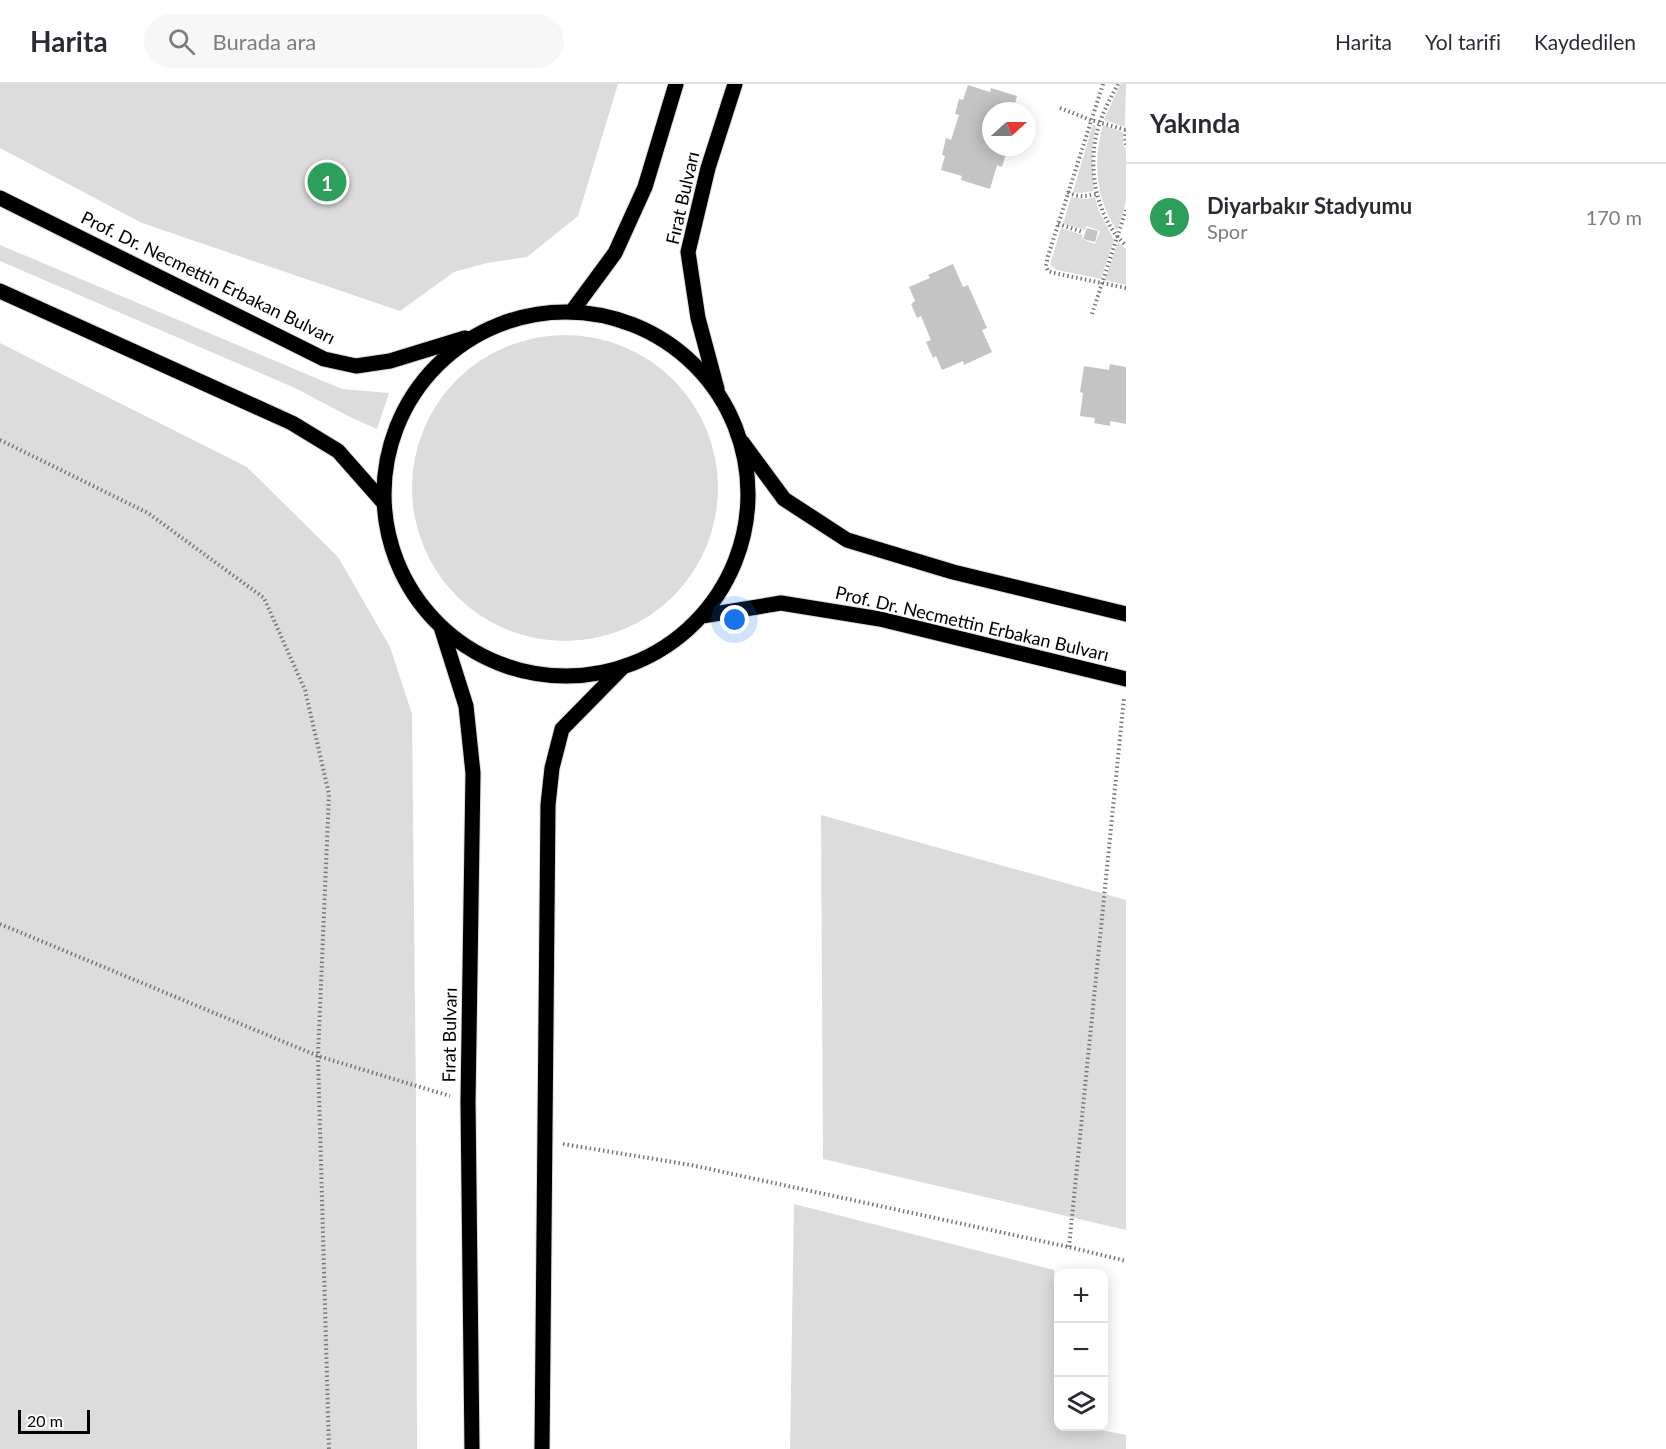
<!DOCTYPE html>
<html lang="tr">
<meta charset="utf-8">
<style>
:root{--surface:#fff;--page:#f7f7f7;--text:#2b2b33;--muted:#7c7c81;--line:#e1e1e2;--accent:#ea580c}
body{margin:0;font-family:Lato,sans-serif;background:var(--page);color:var(--text)}
.controls{position:absolute;right:18px;bottom:18px;display:grid;overflow:hidden;border-radius:12px;box-shadow:0 3px 15px #0003}
.controls button{width:54px;height:54px;display:grid;place-items:center;padding:0;border:0;border-bottom:2px solid var(--line);background:var(--surface);color:var(--text);font:30px sans-serif}
.compass{position:absolute;left:982px;top:18px;width:54px;height:54px;border-radius:50%;background:var(--surface);box-shadow:0 3px 15px #0003;rotate:69deg}
.scale{position:absolute;left:18px;bottom:15px;width:72px;box-sizing:border-box;padding-left:6px;border:3px solid #000;border-top:0;font-size:16px;line-height:21px;white-space:nowrap;color:#000;-webkit-text-stroke:4px #fff;paint-order:stroke}
.you{position:absolute;left:735px;top:536px;width:21px;height:21px;margin:-15px;border:4px solid #fff;border-radius:50%;background:#1a73e8;box-shadow:0 0 0 9px #1a73e833}
.badge{display:grid;place-items:center;width:39px;height:39px;border-radius:50%;background:var(--accent);color:#fff;font-size:20px;font-weight:700}
.pin{position:absolute;translate:-50% -50%;border:3px solid #fff;box-shadow:0 2px 6px #0006}
.list{margin:0;padding:0;list-style:none}
h2{display:flex;justify-content:space-between;align-items:center;height:78px;margin:0;padding:0 24px;font-size:26px}
h2 small{font-size:20px;font-weight:400;color:var(--muted)}
.list li{display:grid;grid-template-columns:39px 1fr auto;gap:18px;align-items:center;box-sizing:border-box;height:108px;padding:0 24px;border-top:2px solid var(--line)}
.list b{display:block;font-size:22px;white-space:nowrap}
.list p{margin:0;font-size:20px;white-space:nowrap;color:var(--muted)}
.list em{font-size:20px;font-style:normal;color:var(--muted)}
.icon{flex:none;width:33px;height:33px;fill:none;stroke:currentColor;stroke-width:2;stroke-linecap:round;stroke-linejoin:round}
.map{position:relative;flex:none;width:1126px;height:1365px;overflow:hidden}
header{display:flex;align-items:center;gap:36px;box-sizing:border-box;height:84px;padding:0 30px;background:var(--surface);border-bottom:2px solid var(--line)}
header strong{font-size:28px}
nav{display:flex;gap:33px;margin-inline-start:auto;font-size:21px}
.search{width:420px;height:54px;background:var(--page);display:flex;align-items:center;gap:15px;box-sizing:border-box;padding:0 21px;border-radius:33px;color:var(--muted);font-size:22px}
main{display:flex}
aside{flex:1;background:var(--surface)}
.map>svg:first-child{display:block}
.green{fill:#dcdcdc}
.building{fill:#c4c4c4}
.lines{fill:none;stroke-linecap:round;stroke-linejoin:round}
.primary-casing{stroke:#dbdbdb;stroke-width:17}
.path{stroke:#777;stroke-width:4;stroke-dasharray:1.5 3;stroke-linecap:butt}
.primary{stroke:#000;stroke-width:15}
.labels{text-anchor:middle;stroke-width:4.5;stroke-linejoin:round;paint-order:stroke}
.street-label{font-size:18px;fill:#000;stroke:#fff}
</style>
<header>
<strong>Harita</strong>
<div class="search"><svg class="icon" aria-label="search" viewBox="0 0 24 24"><circle cx="10" cy="10" r="6"/><path d="M15 15l6 6"/></svg>Burada ara</div>
<nav><a>Harita</a><a>Yol tarifi</a><a>Kaydedilen</a></nav>
</header>
<main>
<div class="map">
<svg width="1126" height="1365" viewBox="0 0 1126 1365">
<rect width="100%" height="100%" fill="#fff"/>
<path class="green" d="M 0,0 L 618,0 L 578,132 L 527,173 L 487,179 L 454,188 L 400,227 L 142,139 L 0,64 Z
M 1121,0 L 1126,0 L 1125,43 L 1104,36 L 1115,11 Z
M 1093,40 L 1096,42 L 1092,65 L 1094,107 L 1079,109 L 1073,108 Z
M 1103,41 L 1123,48 L 1123,60 L 1126,66 L 1126,118 L 1117,147 C 1096,115 1092,78 1103,41 Z
M 1071,113 L 1086,115 L 1095,113 L 1098,125 L 1113,154 L 1114,156 L 1101,195 L 1057,186 L 1050,181 L 1061,144 L 1083,151 L 1082,155 L 1095,160 L 1100,147 L 1087,142 L 1085,146 L 1063,140 Z
M 1118,158 L 1126,165 L 1126,201 L 1105,196 Z
M 0,161 L 342,305 L 389,309 L 377,345 L 352,334 L 295,304 L 0,177 Z
M412 404a153 153 0 1 1 306 0a153 153 0 1 1-306 0Z
M 0,259 L 247,383 L 338,473 L 390,563 L 412,630 L 416,1021 L 417,1365 L 0,1365 Z
M 821,731 L 1126,816 L 1126,1146 L 823,1075 Z
M 794,1120 L 1054,1186 L 1058,1342 L 1087,1343 L 1126,1351 L 1126,1365 L 790,1365 Z"/>
<path class="building" d="M 968,1 L 990,8 L 991,4 L 1017,12 L 1013,27 L 991,27 L 991,63 L 1008,63 L 1002,83 L 997,81 L 990,105 L 961,96 L 962,92 L 941,86 L 945,72 L 942,71 L 946,54 L 951,56 L 959,31 L 955,30 L 959,15 L 963,16 Z
M 1087,144 L 1098,147 L 1095,158 L 1083,155 Z
M 953,180 L 963,203 L 968,201 L 987,244 L 982,246 L 992,268 L 964,281 L 963,277 L 942,286 L 936,272 L 933,274 L 926,258 L 931,256 L 921,232 L 917,234 L 911,220 L 915,217 L 909,203 L 930,194 L 928,191 Z
M 1110,280 L 1126,283 L 1126,340 L 1110,337 L 1110,342 L 1094,339 L 1095,334 L 1080,332 L 1083,309 L 1080,308 L 1084,282 L 1109,286 Z"/>
<g class="lines">
<g class="primary-casing">
<path id="primary" d="M 0,114 L 324,275 L 356,282 L 390,277 L 465,254
M 0,207 L 292,339 L 338,367 L 383,418
M 573,226 L 615,169 L 645,103 L 676,0
M384 410a182 182 0 1 1 364 0a182 182 0 1 1-364 0Z
M 717,305 L 698,234 L 688,168 L 708,84 L 735,0
M 742,358 L 784,415 L 847,456 L 953,488 L 1126,530
M 702,532 L 781,519 L 880,535 L 1126,595
M 441,543 L 466,622 L 473,689 L 468,1018 L 472,1365
M 542,1365 L 548,721 L 552,684 L 562,645 L 622,584"/>
</g>
<path class="path" d="M 1103,0 L 1048,172 L 1046,182 L 1048,187 L 1054,189 L 1126,204
M 1118,0 C 1110,15 1101,31 1097,48 C 1089,80 1094,120 1114,148 C 1117,153 1122,157 1126,162
M 1060,24 L 1091,36 L 1126,46
M 1126,46 L 1125,53 L 1126,61
M 1068,108 C 1078,114 1086,112 1097,110
M 1058,140 L 1083,148
M 1092,230 L 1126,126
M 0,356 L 148,429 L 264,514 L 305,606 L 329,710 L 318,972 L 329,1365
M 0,840 L 318,972 L 450,1012
M 563,1060 L 691,1081 L 1069,1163 L 1126,1177
M 1069,1163 L 1124,614"/>
<use href="#primary" class="primary"/>
</g>
<g class="labels">
<g class="street-label">
<text transform="translate(683 114) rotate(-77)" y="6">Fırat Bulvarı</text>
<text transform="translate(208 194) rotate(26)" y="6">Prof. Dr. Necmettin Erbakan Bulvarı</text>
<text transform="translate(972 540) rotate(13)" y="6">Prof. Dr. Necmettin Erbakan Bulvarı</text>
<text transform="translate(450 951) rotate(-89)" y="6">Fırat Bulvarı</text>
</g>
</g>
</svg>
<div class="controls">
<button>+</button>
<button>−</button>
<button><svg class="icon" aria-label="layers" viewBox="0 0 24 24"><path d="M12 4l9 5-9 5-9-5zM3 14l9 5 9-5"/></svg></button>
</div>
<svg class="compass" viewBox="-18 -18 36 36"><path d="M0-13l5 13h-10z" fill="#e53935"/><path d="M0 13l5-13h-10z" fill="#7c7c81"/></svg>
<div class="scale">20 m</div>
<div class="you"></div>
<div class="pin badge" style="left:327px;top:98px;background:#2e9e5b">1</div>
</div>
<aside>
<h2>Yakında<small></small></h2>
<ul class="list">
<li><span class="badge" style="background:#2e9e5b">1</span><div><b>Diyarbakır Stadyumu</b><p>Spor</p></div><em>170 m</em></li>
</ul>
</aside>
</main>
